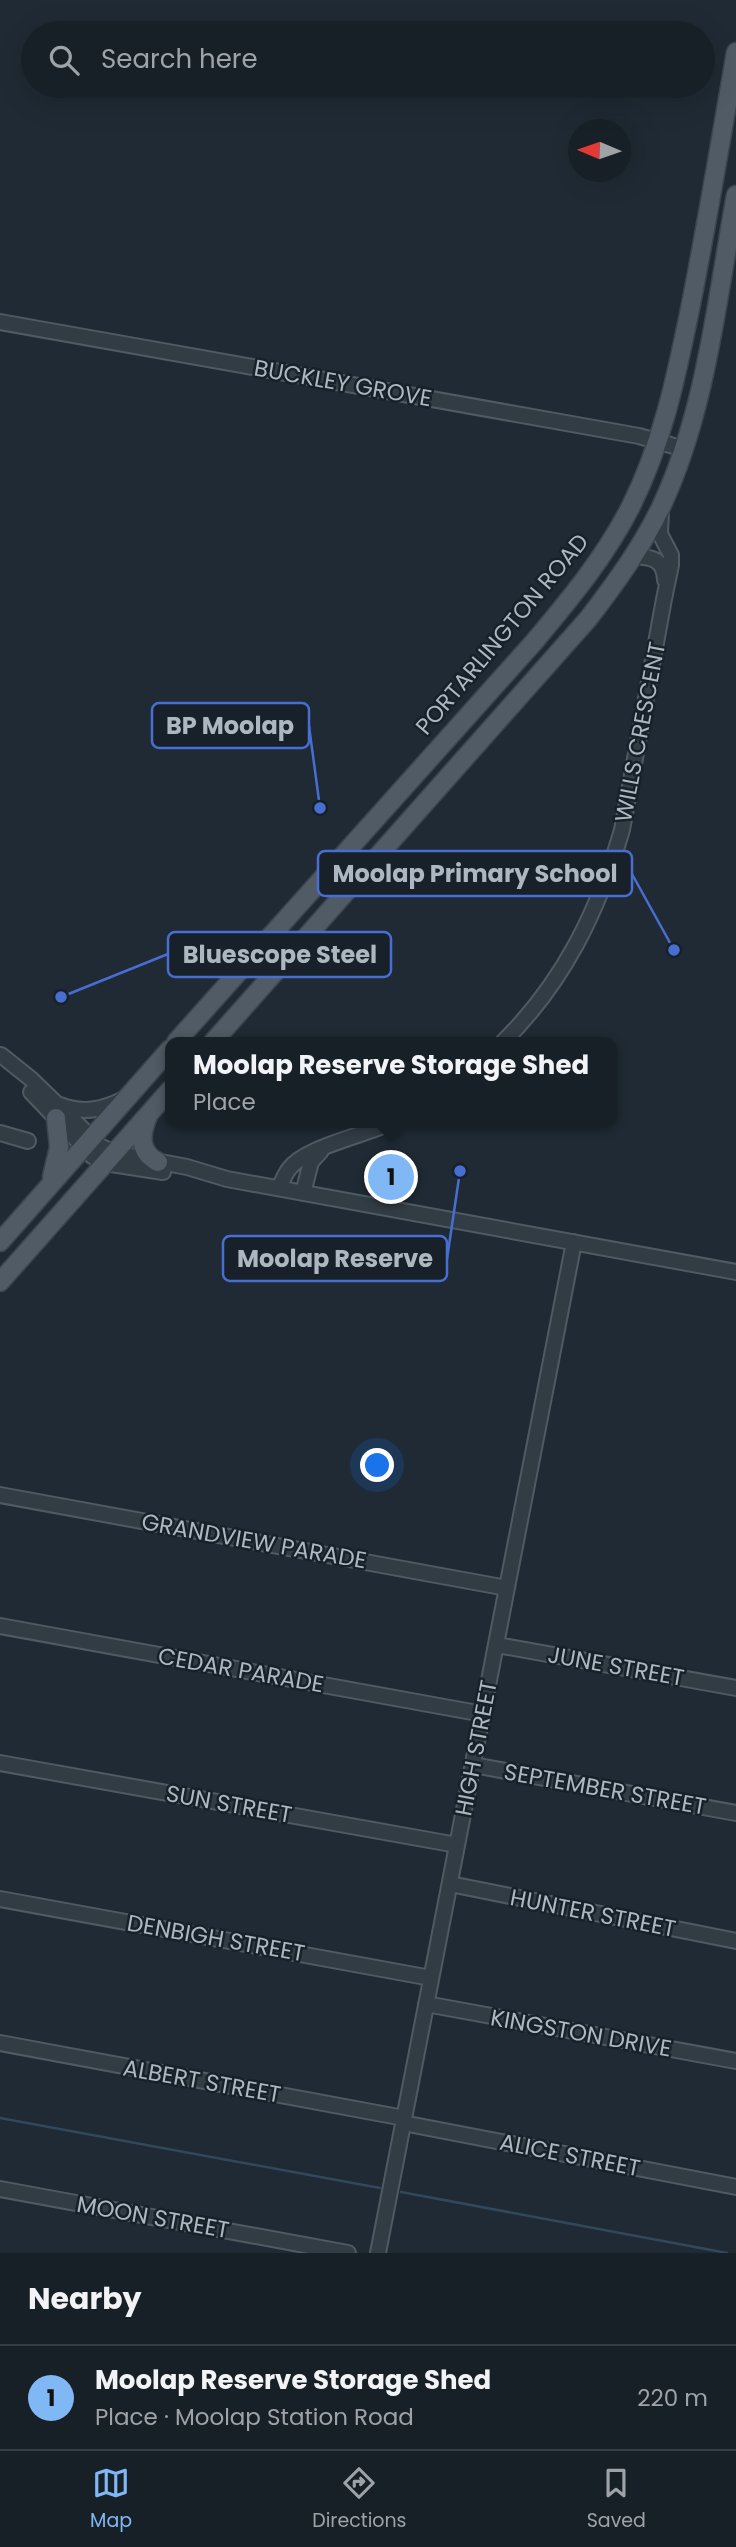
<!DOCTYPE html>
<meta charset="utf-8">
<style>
:root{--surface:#172027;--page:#242d33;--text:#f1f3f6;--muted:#9ea3a7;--line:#363e44;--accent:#7fb8f4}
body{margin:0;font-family:Poppins,sans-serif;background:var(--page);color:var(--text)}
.compass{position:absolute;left:568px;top:119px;width:63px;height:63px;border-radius:50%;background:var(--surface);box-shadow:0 7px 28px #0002;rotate:272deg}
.you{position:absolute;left:378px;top:1466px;width:24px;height:24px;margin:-18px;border:5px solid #fff;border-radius:50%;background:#1a73e8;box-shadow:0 0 0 10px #1a73e833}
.badge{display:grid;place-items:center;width:46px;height:46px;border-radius:50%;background:var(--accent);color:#111;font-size:23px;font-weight:700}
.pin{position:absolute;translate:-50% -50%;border:4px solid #fff;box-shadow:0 2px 7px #0006}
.popup{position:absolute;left:165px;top:1037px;width:452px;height:91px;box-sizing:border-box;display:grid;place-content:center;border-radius:14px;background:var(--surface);filter:drop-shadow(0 2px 5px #0005);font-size:23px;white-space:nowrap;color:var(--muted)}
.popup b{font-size:26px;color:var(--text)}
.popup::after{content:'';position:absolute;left:50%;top:100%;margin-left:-14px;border:14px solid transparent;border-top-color:var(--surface)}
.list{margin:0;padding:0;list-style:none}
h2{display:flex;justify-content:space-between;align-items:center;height:91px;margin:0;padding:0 28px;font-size:30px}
h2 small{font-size:23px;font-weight:400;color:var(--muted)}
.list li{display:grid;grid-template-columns:46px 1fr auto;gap:21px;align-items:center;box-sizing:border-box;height:105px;padding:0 28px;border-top:2px solid var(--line)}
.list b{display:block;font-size:26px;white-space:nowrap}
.list p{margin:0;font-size:23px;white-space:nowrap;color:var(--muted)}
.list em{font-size:23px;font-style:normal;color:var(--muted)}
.icon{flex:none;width:38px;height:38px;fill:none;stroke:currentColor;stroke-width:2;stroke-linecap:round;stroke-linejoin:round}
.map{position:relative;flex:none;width:736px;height:2253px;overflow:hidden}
.search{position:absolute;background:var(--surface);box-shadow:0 7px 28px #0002;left:21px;right:21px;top:21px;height:77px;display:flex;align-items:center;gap:18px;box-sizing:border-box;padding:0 24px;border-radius:38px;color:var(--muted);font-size:26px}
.sheet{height:196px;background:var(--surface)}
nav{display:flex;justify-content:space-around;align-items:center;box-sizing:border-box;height:98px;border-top:2px solid var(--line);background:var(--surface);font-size:19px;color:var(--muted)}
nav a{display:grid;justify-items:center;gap:4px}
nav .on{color:var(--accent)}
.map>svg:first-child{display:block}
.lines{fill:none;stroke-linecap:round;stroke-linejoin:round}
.stream{stroke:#33485c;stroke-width:2.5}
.minor-casing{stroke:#505a63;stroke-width:18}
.major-casing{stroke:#3c454e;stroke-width:21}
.minor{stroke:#323c45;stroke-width:14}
.major{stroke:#505b65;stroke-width:18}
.labels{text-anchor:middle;stroke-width:5;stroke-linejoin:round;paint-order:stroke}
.street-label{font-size:23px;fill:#acb7c2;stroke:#182129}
.leader{fill:none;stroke:#486ed1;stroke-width:2.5}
.callout-dot{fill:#486ed1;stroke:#182129;stroke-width:2.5}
.callout{fill:#182129;stroke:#486ed1;stroke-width:2.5}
.callout-label{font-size:24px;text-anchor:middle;font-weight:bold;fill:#acb7c2}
</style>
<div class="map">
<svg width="736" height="2253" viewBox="0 0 736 2253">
<rect width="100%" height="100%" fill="#1f2a34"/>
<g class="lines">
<path class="stream" d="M 0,2118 L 380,2188
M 401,2192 L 727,2253"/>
<g class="minor-casing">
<path id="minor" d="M 0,322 L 639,436 L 684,449
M 633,556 C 652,557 664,559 665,580
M 503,1042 C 564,982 598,911 622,830 L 664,599 L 671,565 L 671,555 L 660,534 L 661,511
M 1,1055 L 31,1079 L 100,1146 L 113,1153 L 187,1167 L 227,1179 L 736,1272
M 31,1092 L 92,1156 L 105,1163 L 163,1172
M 60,1105 C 83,1114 102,1110 124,1099
M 0,1133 L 28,1141
M 279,1188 C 282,1182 285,1174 289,1169 C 305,1147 363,1136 390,1123
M 303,1193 L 311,1162 L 321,1151
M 0,1495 L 507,1588
M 0,1626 L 483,1714
M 497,1645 L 736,1688
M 0,1763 L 457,1845
M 473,1765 L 736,1813
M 450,1884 L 736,1941
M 0,1899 L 431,1978
M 426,2004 L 736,2061
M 0,2043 L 404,2118
M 403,2123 L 736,2187
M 0,2189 L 348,2253
M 378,2253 L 574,1242"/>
</g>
<g class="major-casing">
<path id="major" d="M 176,1042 L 534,642 C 570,599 605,557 630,508 C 662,445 676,378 690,309 C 707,224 721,138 736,52
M 213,1042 L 588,619 C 615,584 642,547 661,507 C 706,412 717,298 736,195
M 148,1116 C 140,1135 139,1152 158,1162
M 52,1177 L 59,1147 L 56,1118
M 0,1242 L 170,1049
M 0,1282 L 170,1090"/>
</g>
<use href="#minor" class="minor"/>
<use href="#major" class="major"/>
</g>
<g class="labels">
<g class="street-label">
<text transform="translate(343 383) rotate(10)" y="8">BUCKLEY GROVE</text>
<text transform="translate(502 634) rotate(-50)" y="8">PORTARLINGTON ROAD</text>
<text transform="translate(640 732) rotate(-79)" y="8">WILLS CRESCENT</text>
<text transform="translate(254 1541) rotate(10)" y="8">GRANDVIEW PARADE</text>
<text transform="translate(616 1666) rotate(10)" y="8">JUNE STREET</text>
<text transform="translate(241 1670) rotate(10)" y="8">CEDAR PARADE</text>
<text transform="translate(476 1748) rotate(-79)" y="8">HIGH STREET</text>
<text transform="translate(605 1789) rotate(10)" y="8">SEPTEMBER STREET</text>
<text transform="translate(229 1804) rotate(10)" y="8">SUN STREET</text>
<text transform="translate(593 1913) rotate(11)" y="8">HUNTER STREET</text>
<text transform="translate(216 1938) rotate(10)" y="8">DENBIGH STREET</text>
<text transform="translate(581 2033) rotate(10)" y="8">KINGSTON DRIVE</text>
<text transform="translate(202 2081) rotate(10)" y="8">ALBERT STREET</text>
<text transform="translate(570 2155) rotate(11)" y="8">ALICE STREET</text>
<text transform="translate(153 2217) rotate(10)" y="8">MOON STREET</text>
</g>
</g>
<path class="leader" d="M320 808L309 726M674 950L632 874M61 997L168 954M460 1171L447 1259"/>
<g class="callout-dot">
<circle cx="320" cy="808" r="7"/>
<circle cx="674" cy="950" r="7"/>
<circle cx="61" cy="997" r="7"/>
<circle cx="460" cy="1171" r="7"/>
</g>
<g class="callout">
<rect x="152" y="703" width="157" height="45" rx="7"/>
<rect x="318" y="851" width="314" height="45" rx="7"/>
<rect x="168" y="932" width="223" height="45" rx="7"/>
<rect x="223" y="1236" width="224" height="45" rx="7"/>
</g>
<g class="callout-label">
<text x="230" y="734">BP Moolap</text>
<text x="475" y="882">Moolap Primary School</text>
<text x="280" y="963">Bluescope Steel</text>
<text x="335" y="1267">Moolap Reserve</text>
</g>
</svg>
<svg class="compass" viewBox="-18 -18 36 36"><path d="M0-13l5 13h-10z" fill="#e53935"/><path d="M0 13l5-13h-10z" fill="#9ea3a7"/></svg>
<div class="you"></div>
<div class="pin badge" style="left:391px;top:1177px">1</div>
<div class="popup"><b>Moolap Reserve Storage Shed</b>Place</div>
<div class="search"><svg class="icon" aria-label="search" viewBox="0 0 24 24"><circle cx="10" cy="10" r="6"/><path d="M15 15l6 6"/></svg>Search here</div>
</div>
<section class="sheet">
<h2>Nearby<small></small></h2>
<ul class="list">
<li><span class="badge">1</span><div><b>Moolap Reserve Storage Shed</b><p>Place · Moolap Station Road</p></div><em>220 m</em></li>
</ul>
</section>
<nav>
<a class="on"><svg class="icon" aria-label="map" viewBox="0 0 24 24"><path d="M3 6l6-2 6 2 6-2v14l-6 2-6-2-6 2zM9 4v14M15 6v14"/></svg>Map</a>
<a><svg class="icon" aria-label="directions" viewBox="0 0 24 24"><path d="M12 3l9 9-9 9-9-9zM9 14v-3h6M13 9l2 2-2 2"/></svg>Directions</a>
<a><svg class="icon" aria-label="saved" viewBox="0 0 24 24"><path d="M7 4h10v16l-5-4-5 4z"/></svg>Saved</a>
</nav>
